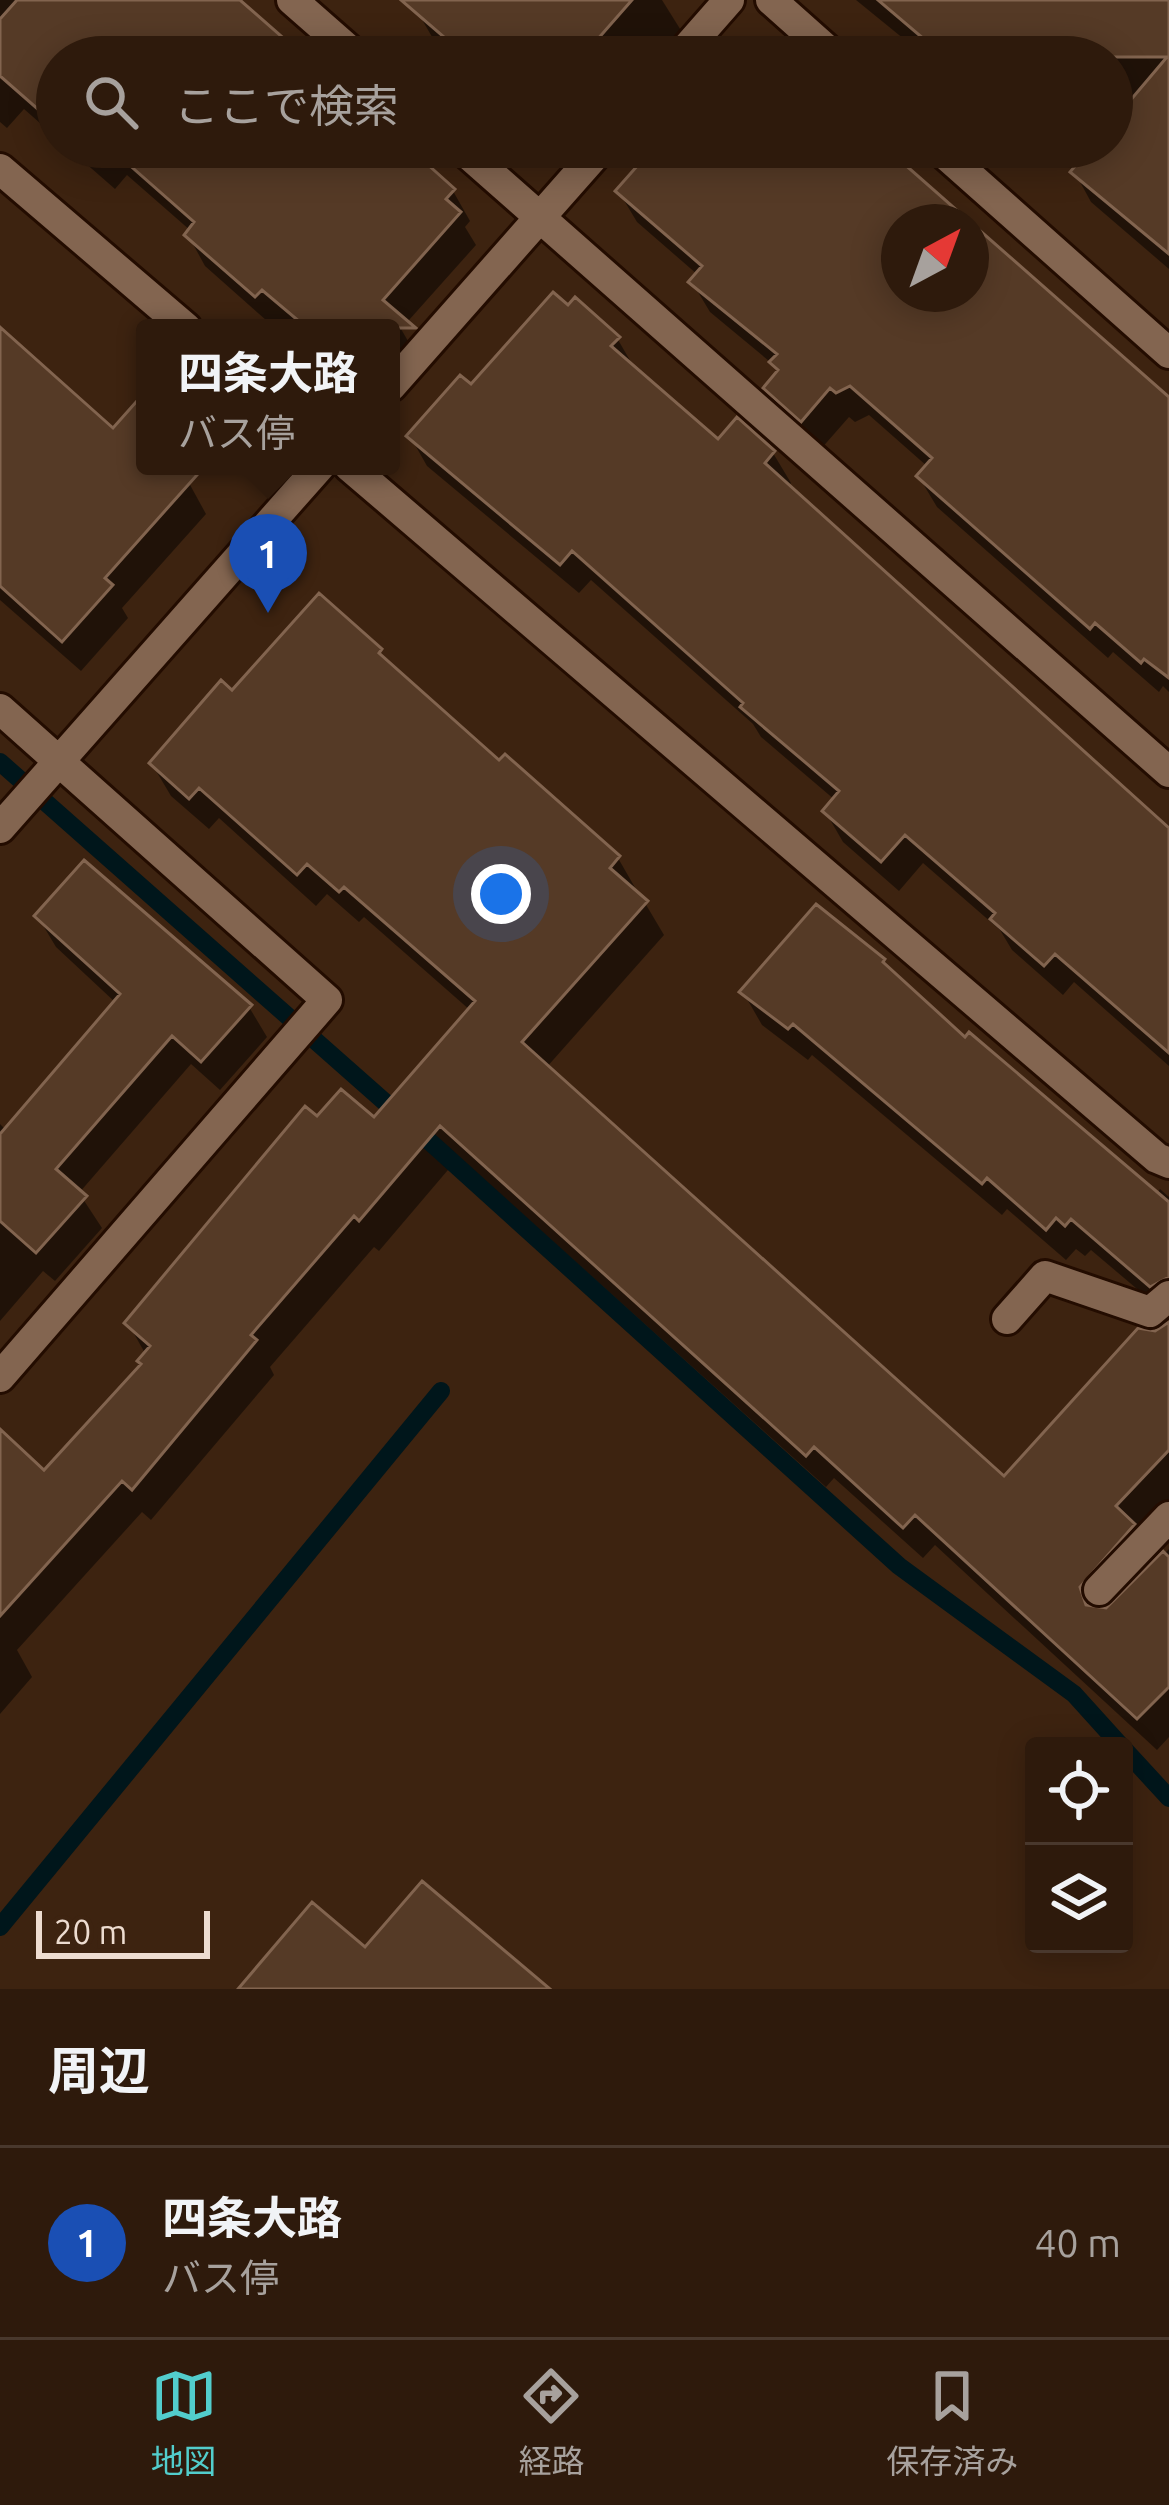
<!DOCTYPE html>
<html lang="ja">
<meta charset="utf-8">
<style>
:root{--surface:#2e1a0c;--page:#362315;--text:#f1f3f6;--muted:#a7a19d;--line:#49382d;--accent:#52cdcc}
body{margin:0;font-family:Ubuntu,"Noto Sans JP",sans-serif;background:var(--page);color:var(--text)}
.controls{position:absolute;right:36px;bottom:36px;display:grid;overflow:hidden;border-radius:12px;box-shadow:0 6px 30px #0003}
.controls button{width:108px;height:108px;display:grid;place-items:center;padding:0;border:0;border-bottom:3px solid var(--line);background:var(--surface);color:var(--text);font:60px sans-serif}
.compass{position:absolute;left:881px;top:204px;width:108px;height:108px;border-radius:50%;background:var(--surface);box-shadow:0 6px 30px #0003;rotate:41deg}
.scale{position:absolute;left:36px;bottom:30px;width:174px;box-sizing:border-box;padding-left:12px;border:6px solid #eddcd0;border-top:0;font-size:33px;line-height:42px;white-space:nowrap;color:#eddcd0;-webkit-text-stroke:9px #3d2310;paint-order:stroke}
.you{position:absolute;left:501px;top:894px;width:42px;height:42px;margin:-30px;border:9px solid #fff;border-radius:50%;background:#1a73e8;box-shadow:0 0 0 18px #1a73e833}
.badge{display:grid;place-items:center;width:78px;height:78px;border-radius:50%;background:var(--accent);color:#fff;font-size:39px;font-weight:700}
.pin{position:absolute;translate:-50% -99px;filter:drop-shadow(0 3px 6px #0008)}
.pin::after{content:'';position:absolute;top:63px;width:42px;height:36px;background:inherit;clip-path:polygon(0 0,100% 0,50% 100%)}
.popup{position:absolute;left:136px;top:319px;width:264px;height:156px;box-sizing:border-box;display:grid;place-content:center;border-radius:12px;background:var(--surface);filter:drop-shadow(0 3px 9px #0005);font-size:39px;white-space:nowrap;color:var(--muted)}
.popup b{font-size:45px;color:var(--text)}
.popup::after{content:'';position:absolute;left:50%;top:100%;margin-left:-24px;border:24px solid transparent;border-top-color:var(--surface)}
.list{margin:0;padding:0;list-style:none}
h2{display:flex;justify-content:space-between;align-items:center;height:156px;margin:0;padding:0 48px;font-size:51px}
h2 small{font-size:39px;font-weight:400;color:var(--muted)}
.list li{display:grid;grid-template-columns:78px 1fr auto;gap:36px;align-items:center;box-sizing:border-box;height:192px;padding:0 48px;border-top:3px solid var(--line)}
.list b{display:block;font-size:45px;white-space:nowrap}
.list p{margin:0;font-size:39px;white-space:nowrap;color:var(--muted)}
.list em{font-size:39px;font-style:normal;color:var(--muted)}
.icon{flex:none;width:66px;height:66px;fill:none;stroke:currentColor;stroke-width:2;stroke-linecap:round;stroke-linejoin:round}
.map{position:relative;flex:none;width:1169px;height:1989px;overflow:hidden}
.search{position:absolute;background:var(--surface);box-shadow:0 6px 30px #0003;left:36px;right:36px;top:36px;height:132px;display:flex;align-items:center;gap:30px;box-sizing:border-box;padding:0 42px;border-radius:66px;color:var(--muted);font-size:45px}
.sheet{height:348px;background:var(--surface)}
nav{display:flex;justify-content:space-around;align-items:center;box-sizing:border-box;height:168px;border-top:3px solid var(--line);background:var(--surface);font-size:33px;color:var(--muted)}
nav a{display:grid;justify-items:center;gap:6px}
nav .on{color:var(--accent)}
.map>svg:first-child{display:block}
.shadow{fill:#0007}
.lines{fill:none;stroke-linecap:round;stroke-linejoin:round}
.stream{stroke:#00161b;stroke-width:18}
.building{fill:#553a26;stroke:#82644f;stroke-width:3;fill-rule:evenodd}
.minor-casing{stroke:#230c00;stroke-width:36}
.minor{stroke:#836550;stroke-width:30}
</style>
<div class="map">
<svg width="1169" height="1989" viewBox="0 0 1169 1989">
<rect width="100%" height="100%" fill="#3d2310"/>
<path class="shadow" d="M 0,0 L 235,0 L 301,57 L 57,57 L 57,138 L 24,109 L 7,128 L 0,122 Z
M 425,0 L 662,0 L 682,32 L 660,57 L 453,57 L 435,42 L 417,11 Z
M 856,0 L 1169,0 L 1169,269 L 1091,202 L 1074,171 L 1046,147 L 1112,147 L 1112,57 L 926,57 Z
M 779,55 L 781,57 L 709,57 L 710,56 Z
M 67,147 L 405,147 L 453,191 L 470,221 L 465,227 L 476,245 L 401,329 L 408,341 L 391,361 L 391,328 L 275,328 L 205,266 L 188,235 L 191,231 L 127,175 L 115,189 Z
M 658,147 L 883,147 L 968,222 L 899,222 L 899,294 L 971,294 L 971,225 L 1169,399 L 1169,692 L 1163,686 L 1159,692 L 1113,652 L 1108,658 L 937,507 L 919,477 L 928,467 L 869,415 L 855,422 L 849,417 L 820,450 L 784,419 L 766,388 L 779,373 L 775,366 L 710,312 L 692,282 L 698,275 L 637,222 L 619,192 Z
M 617,338 L 635,369 L 719,443 L 773,453 L 791,483 L 787,488 L 1169,830 L 1169,1066 L 1074,982 L 1063,995 L 1012,950 L 1000,930 L 923,863 L 899,891 L 843,842 L 825,811 L 835,800 L 761,737 L 753,724 L 591,580 L 579,593 L 427,466 L 410,436 L 471,389 Z
M 0,340 L 113,432 L 145,466 L 170,466 L 189,483 L 206,514 L 122,608 L 128,618 L 81,671 L 0,600 Z
M 379,651 L 386,663 L 500,764 L 618,858 L 637,891 L 634,893 L 645,903 L 664,935 L 546,1068 L 1004,1480 L 1153,1334 L 1169,1325 L 1169,1540 L 1102,1610 L 1114,1607 L 1169,1549 L 1169,1737 L 1157,1750 L 935,1545 L 923,1558 L 834,1478 L 826,1487 L 459,1157 L 379,1251 L 374,1247 L 270,1367 L 274,1375 L 151,1520 L 142,1512 L 17,1650 L 32,1677 L 0,1714 L 0,1436 L 45,1474 L 143,1365 L 146,1355 L 128,1323 L 317,1121 L 375,1121 L 471,1011 L 364,917 L 359,922 L 327,894 L 316,906 L 219,818 L 209,829 L 171,796 L 152,764 L 232,694 Z
M 38,917 L 249,1007 L 267,1037 L 220,1090 L 191,1064 L 79,1193 L 102,1228 L 55,1281 L 43,1271 L 0,1321 L 0,1124 L 6,1130 L 116,1003 L 56,947 Z
M 883,961 L 888,971 L 965,1041 L 1156,1195 L 1160,1189 L 1169,1197 L 1169,1316 L 1091,1250 L 1085,1256 L 1076,1249 L 1066,1260 L 1007,1209 L 1002,1215 L 812,1055 L 808,1060 L 762,1025 L 743,992 Z"/>
<g class="lines">
<path class="stream" d="M 0,762 L 438,1149 L 899,1566 L 1074,1694 L 1121,1746
M 1124,1749 L 1169,1798
M 0,1927 L 441,1391"/>
</g>
<path class="building" d="M 17,0 L 240,0 L 305,57 L 57,57 L 57,126 L 0,76 L 0,19 Z
M 401,0 L 632,0 L 582,57 L 467,57 Z
M 878,0 L 1169,0 L 1169,254 L 1070,172 L 1091,147 L 1112,147 L 1112,122 L 1167,57 L 945,57 Z
M 109,147 L 408,147 L 455,189 L 446,199 L 461,212 L 383,300 L 416,328 L 307,328 L 262,290 L 255,297 L 184,235 L 194,222 Z
M 654,147 L 885,147 L 1169,397 L 1169,678 L 1144,659 L 1141,663 L 1095,623 L 1090,629 L 916,476 L 932,458 L 850,386 L 836,393 L 830,388 L 801,422 L 763,388 L 778,370 L 769,362 L 777,354 L 688,282 L 702,266 L 615,191 ZM 899,222 L 971,222 L 971,294 L 899,294 Z
M 553,292 L 568,305 L 575,297 L 620,337 L 611,346 L 718,439 L 737,417 L 775,451 L 765,463 L 1169,828 L 1169,1053 L 1055,954 L 1044,966 L 990,919 L 995,913 L 905,835 L 881,862 L 822,811 L 839,791 L 740,707 L 743,703 L 572,551 L 560,565 L 406,436 L 460,375 L 471,384 Z
M 0,327 L 113,428 L 145,392 L 145,466 L 205,466 L 105,578 L 113,585 L 62,642 L 0,586 Z
M 319,593 L 382,649 L 379,653 L 499,760 L 505,754 L 620,856 L 610,868 L 648,901 L 522,1042 L 1004,1476 L 1138,1328 L 1155,1331 L 1169,1322 L 1169,1450 L 1116,1506 L 1135,1524 L 1080,1587 L 1086,1605 L 1106,1608 L 1163,1551 L 1169,1557 L 1169,1687 L 1137,1719 L 915,1515 L 903,1528 L 814,1447 L 806,1456 L 440,1126 L 359,1221 L 354,1216 L 251,1335 L 257,1340 L 132,1490 L 122,1481 L 0,1616 L 0,1429 L 44,1470 L 141,1364 L 137,1361 L 150,1346 L 124,1323 L 305,1106 L 317,1116 L 341,1089 L 374,1117 L 475,1001 L 344,887 L 339,892 L 307,864 L 297,875 L 199,788 L 189,799 L 149,763 L 221,680 L 232,690 Z
M 84,860 L 252,1005 L 201,1062 L 172,1036 L 56,1169 L 87,1196 L 36,1253 L 0,1221 L 0,1134 L 120,994 L 34,916 Z
M 816,904 L 885,959 L 883,962 L 965,1037 L 969,1032 L 1169,1202 L 1169,1277 L 1150,1287 L 1071,1219 L 1065,1226 L 1056,1218 L 1046,1230 L 987,1178 L 982,1184 L 793,1024 L 788,1029 L 739,992 Z
M 422,1881 L 550,1989 L 238,1989 L 312,1902 L 365,1947 Z"/>
<g class="lines">
<g class="minor-casing">
<path id="minor" d="M 292,0 L 357,57
M 771,0 L 835,57
M 679,57 L 729,0
M 460,147 L 1169,772
M 937,147 L 1169,353
M 0,169 L 186,328
M 391,386 L 602,147
M 349,466 L 1157,1158 L 1169,1163
M 0,709 L 327,1000 L 0,1377
M 0,828 L 320,466
M 1007,1319 L 1045,1276 L 1150,1312 L 1169,1296
M 1099,1590 L 1169,1517"/>
</g>
<use href="#minor" class="minor"/>
</g>
</svg>
<div class="controls">
<button><svg class="icon" aria-label="locate" viewBox="0 0 24 24"><circle cx="12" cy="12" r="6"/><path d="M12 2v4M12 18v4M2 12h4M18 12h4"/></svg></button>
<button><svg class="icon" aria-label="layers" viewBox="0 0 24 24"><path d="M12 4l9 5-9 5-9-5zM3 14l9 5 9-5"/></svg></button>
</div>
<svg class="compass" viewBox="-18 -18 36 36"><path d="M0-13l5 13h-10z" fill="#e53935"/><path d="M0 13l5-13h-10z" fill="#a7a19d"/></svg>
<div class="scale">20 m</div>
<div class="you"></div>
<div class="pin badge" style="left:268px;top:613px;background:#1a4fb4">1</div>
<div class="popup"><b>四条大路</b>バス停</div>
<div class="search"><svg class="icon" aria-label="search" viewBox="0 0 24 24"><circle cx="10" cy="10" r="6"/><path d="M15 15l6 6"/></svg>ここで検索</div>
</div>
<section class="sheet">
<h2>周辺<small></small></h2>
<ul class="list">
<li><span class="badge" style="background:#1a4fb4">1</span><div><b>四条大路</b><p>バス停</p></div><em>40 m</em></li>
</ul>
</section>
<nav>
<a class="on"><svg class="icon" aria-label="map" viewBox="0 0 24 24"><path d="M3 6l6-2 6 2 6-2v14l-6 2-6-2-6 2zM9 4v14M15 6v14"/></svg>地図</a>
<a><svg class="icon" aria-label="directions" viewBox="0 0 24 24"><path d="M12 3l9 9-9 9-9-9zM9 14v-3h6M13 9l2 2-2 2"/></svg>経路</a>
<a><svg class="icon" aria-label="saved" viewBox="0 0 24 24"><path d="M7 4h10v16l-5-4-5 4z"/></svg>保存済み</a>
</nav>
